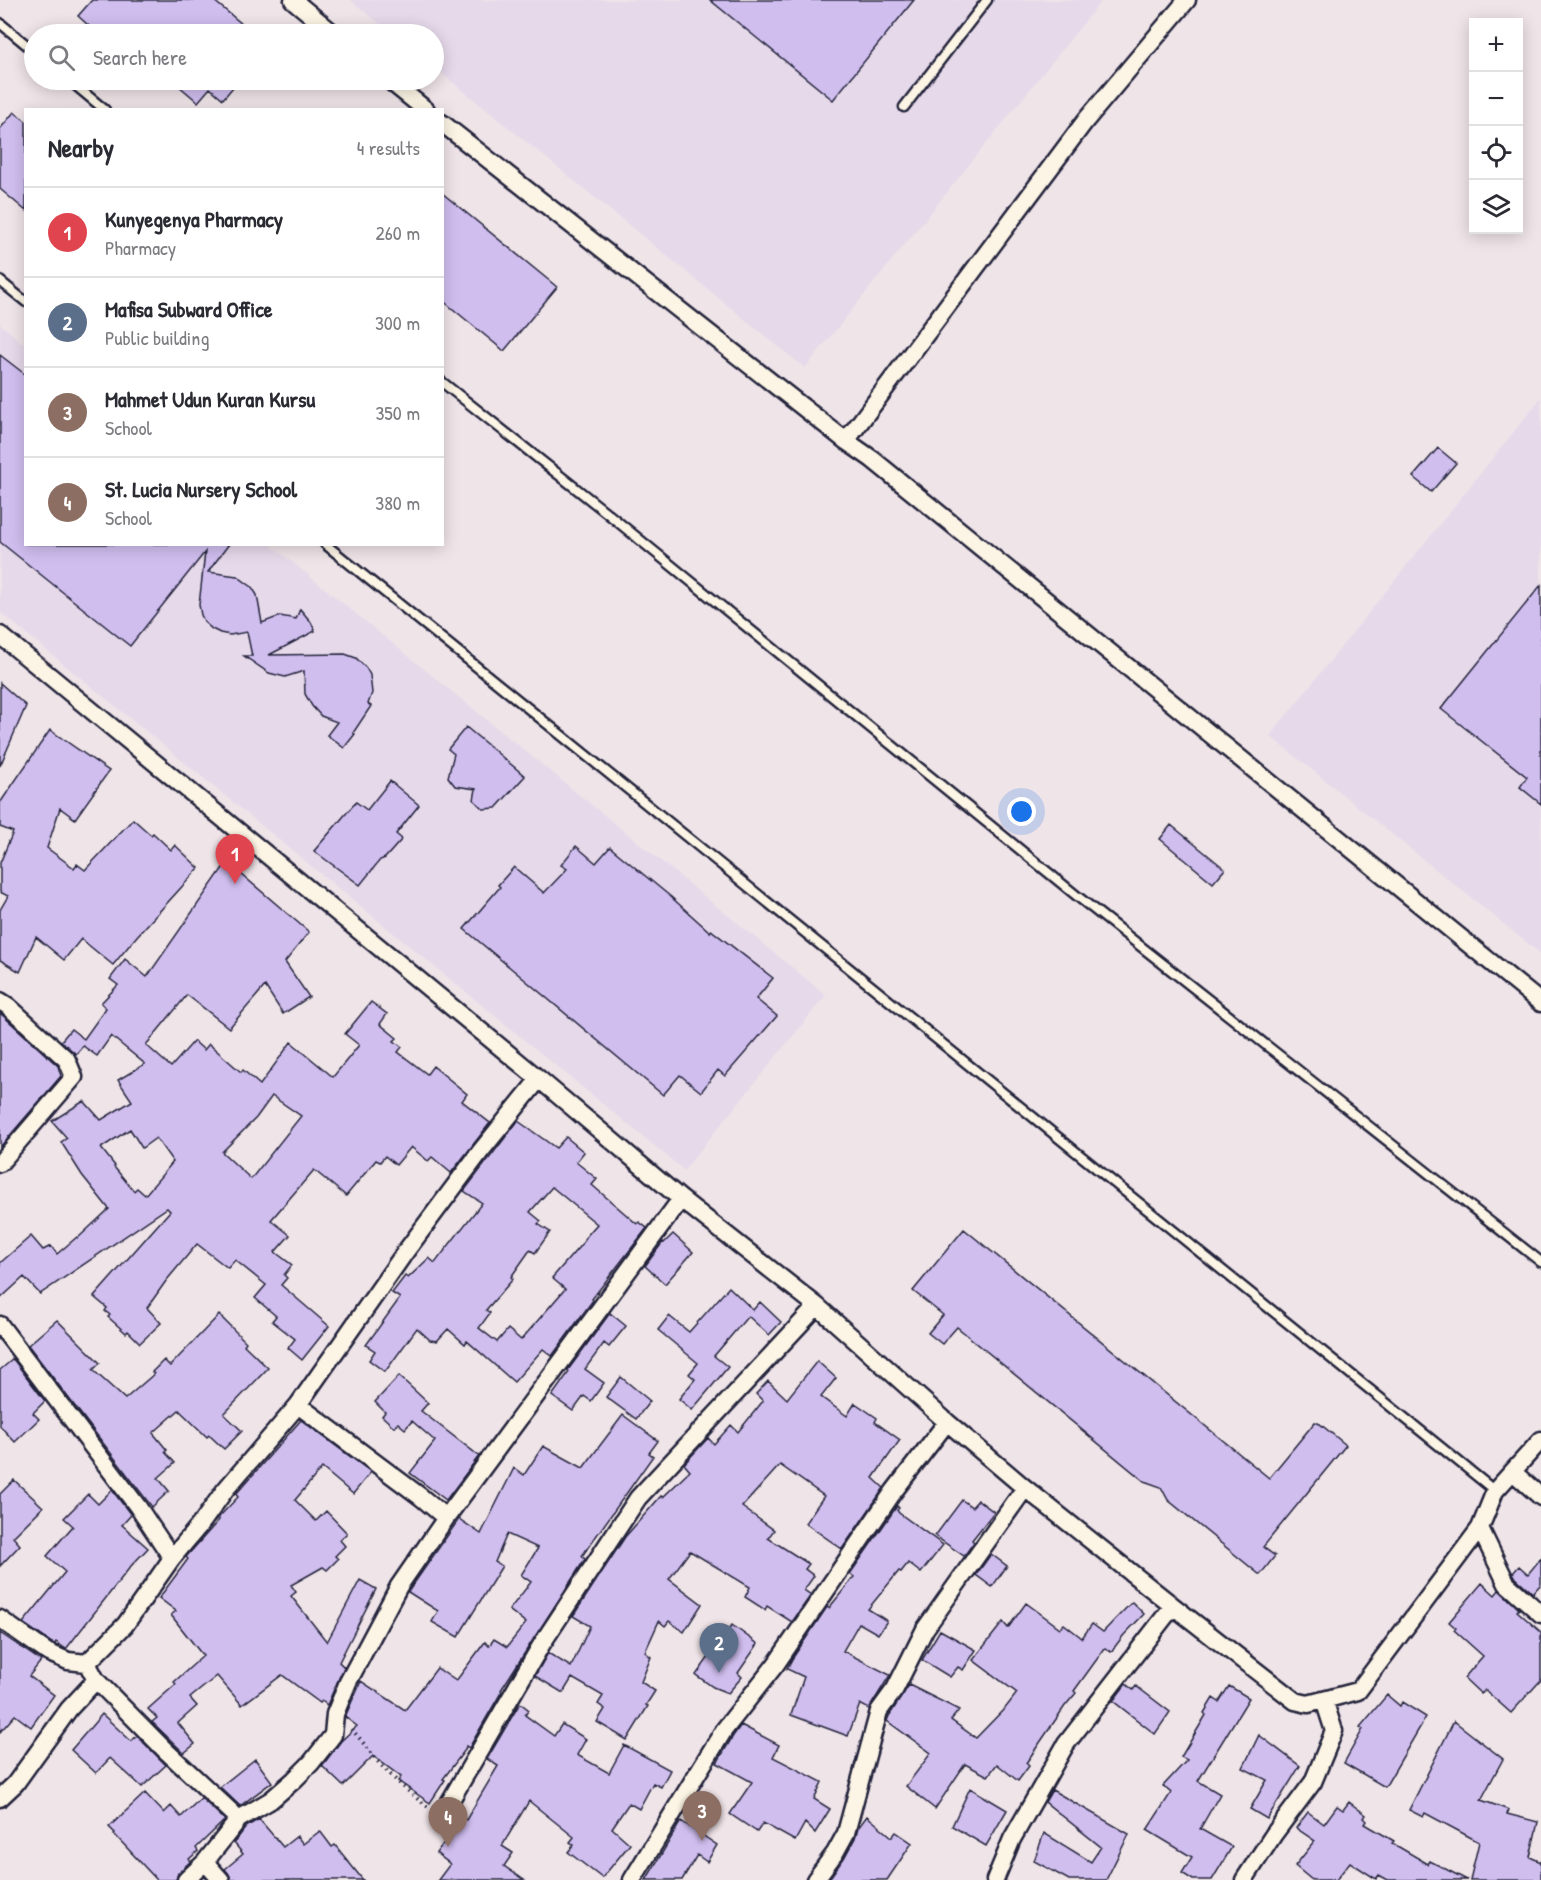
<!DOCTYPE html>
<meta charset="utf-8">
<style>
:root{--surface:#fff;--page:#f7f7f7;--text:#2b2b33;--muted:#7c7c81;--line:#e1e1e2;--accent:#1f6fb2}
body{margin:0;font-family:"Patrick Hand",sans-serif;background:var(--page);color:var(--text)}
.controls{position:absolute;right:18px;top:18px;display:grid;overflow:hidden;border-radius:0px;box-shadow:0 3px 15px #0003}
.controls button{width:54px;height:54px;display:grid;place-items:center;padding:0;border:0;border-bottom:2px solid var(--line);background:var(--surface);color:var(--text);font:30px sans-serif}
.you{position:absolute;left:1022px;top:812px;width:21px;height:21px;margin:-15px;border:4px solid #fff;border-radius:50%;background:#1a73e8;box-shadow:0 0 0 9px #1a73e833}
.badge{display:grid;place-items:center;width:39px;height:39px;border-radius:50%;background:var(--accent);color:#fff;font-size:20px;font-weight:700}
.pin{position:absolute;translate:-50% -50px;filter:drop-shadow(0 2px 3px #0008)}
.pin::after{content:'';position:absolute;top:32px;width:21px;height:18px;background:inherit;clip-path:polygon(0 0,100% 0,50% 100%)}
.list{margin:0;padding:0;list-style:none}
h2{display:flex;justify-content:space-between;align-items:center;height:78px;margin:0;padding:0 24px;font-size:26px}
h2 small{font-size:20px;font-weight:400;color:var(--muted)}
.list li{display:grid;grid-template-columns:39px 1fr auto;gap:18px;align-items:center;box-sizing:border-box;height:90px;padding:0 24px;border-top:2px solid var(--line)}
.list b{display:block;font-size:22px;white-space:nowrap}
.list p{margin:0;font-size:20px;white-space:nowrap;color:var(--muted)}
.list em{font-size:20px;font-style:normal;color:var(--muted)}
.icon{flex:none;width:33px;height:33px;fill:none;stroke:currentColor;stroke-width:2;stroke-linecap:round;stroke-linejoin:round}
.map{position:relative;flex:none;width:1541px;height:1880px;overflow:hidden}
.search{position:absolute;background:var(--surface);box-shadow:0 3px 15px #0003;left:24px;top:24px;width:420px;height:66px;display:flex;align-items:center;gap:15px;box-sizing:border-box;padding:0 21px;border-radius:33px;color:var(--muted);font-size:22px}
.panel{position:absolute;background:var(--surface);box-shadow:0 3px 15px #0003;left:24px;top:108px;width:420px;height:438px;border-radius:0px}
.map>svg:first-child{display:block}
.built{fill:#e6d9ea}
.building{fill:#d0beef;stroke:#22223b;stroke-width:1.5;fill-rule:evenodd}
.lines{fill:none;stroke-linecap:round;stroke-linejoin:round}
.lane-casing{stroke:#22223b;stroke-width:13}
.street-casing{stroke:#22223b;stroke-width:21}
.path{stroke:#22223b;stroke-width:4;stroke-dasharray:1.5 4.5;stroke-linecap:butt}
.lane{stroke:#fcf5e5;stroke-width:8}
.street{stroke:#fcf5e5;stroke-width:16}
</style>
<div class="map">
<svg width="1541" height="1880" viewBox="0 0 1541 1880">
<rect width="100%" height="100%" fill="#efe4e8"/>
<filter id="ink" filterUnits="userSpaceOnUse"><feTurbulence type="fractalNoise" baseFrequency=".0167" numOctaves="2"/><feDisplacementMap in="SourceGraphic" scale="12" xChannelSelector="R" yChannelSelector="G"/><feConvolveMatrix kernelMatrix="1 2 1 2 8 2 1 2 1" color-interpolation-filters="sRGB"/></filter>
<g filter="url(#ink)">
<path class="built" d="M 350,0 L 1102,0 L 805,368 L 434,67 L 434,34 L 393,34 Z
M 0,324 L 25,345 L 26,544 L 271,545 L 826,995 L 684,1170 L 0,612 Z
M 1541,398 L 1541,954 L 1270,736 Z"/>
<path class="building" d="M 92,0 L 213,0 L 254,34 L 98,34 L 78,16 Z
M 710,0 L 914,0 L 833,100 Z
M 172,80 L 239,80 L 223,99 L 210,88 L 198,102 Z
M 14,112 L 26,121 L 26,211 L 0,189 L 0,129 Z
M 442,193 L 557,287 L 504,351 L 442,300 Z
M 0,355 L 26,375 L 26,544 L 229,544 L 208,572 L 237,576 L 252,587 L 257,595 L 262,623 L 280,616 L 296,619 L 300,609 L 311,622 L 315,631 L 269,655 L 345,654 L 356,658 L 366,668 L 370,675 L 372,693 L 368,704 L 371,706 L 353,733 L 355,734 L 344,748 L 327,735 L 337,722 L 321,716 L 312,706 L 305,694 L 304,671 L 285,677 L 269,673 L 244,656 L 252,656 L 247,632 L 230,635 L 220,633 L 212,629 L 205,623 L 201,615 L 199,605 L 205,552 L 130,646 L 0,542 Z
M 1438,448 L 1456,463 L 1431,492 L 1413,477 Z
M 1541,585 L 1541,804 L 1520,787 L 1527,777 L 1441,709 Z
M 0,683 L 26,706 L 0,766 Z
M 466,727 L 525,776 L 496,808 L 483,809 L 474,800 L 476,789 L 455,786 L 448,777 L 454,754 L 448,749 Z
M 50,730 L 109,771 L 75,819 L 60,808 L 47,848 L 74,868 L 77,864 L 85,870 L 133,819 L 151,835 L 153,833 L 171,850 L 175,845 L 199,868 L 137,936 L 113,965 L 81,939 L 64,960 L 36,937 L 20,972 L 0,960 L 0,910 L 8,896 L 0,892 L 0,863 L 13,832 L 0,827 L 0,803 Z
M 390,781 L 419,805 L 396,834 L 402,839 L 385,858 L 380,860 L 360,885 L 314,851 L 356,802 L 367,810 Z
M 1171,825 L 1225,869 L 1213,883 L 1160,839 Z
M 576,846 L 596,863 L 610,847 L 671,897 L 710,932 L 711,930 L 773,978 L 756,999 L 777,1016 L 725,1076 L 718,1070 L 701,1092 L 680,1075 L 663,1095 L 464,929 L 500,887 L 498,885 L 514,867 L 544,893 L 567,869 L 561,865 Z
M 227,862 L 309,932 L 285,962 L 309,997 L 283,1014 L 265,986 L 229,1028 L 187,995 L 146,1045 L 171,1067 L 194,1041 L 204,1050 L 209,1044 L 241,1072 L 243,1070 L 260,1085 L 291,1042 L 333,1077 L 359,1045 L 345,1034 L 371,1002 L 387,1014 L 380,1024 L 397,1038 L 394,1041 L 402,1047 L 398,1052 L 427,1074 L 433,1066 L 467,1094 L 462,1101 L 490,1123 L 451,1173 L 432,1157 L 428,1161 L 411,1147 L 396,1165 L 385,1156 L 380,1162 L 376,1160 L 346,1196 L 314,1170 L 271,1220 L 290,1235 L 275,1252 L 292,1265 L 284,1275 L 287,1278 L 281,1285 L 329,1326 L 302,1360 L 288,1348 L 295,1339 L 272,1321 L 276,1316 L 255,1298 L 266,1285 L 235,1260 L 228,1268 L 197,1244 L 166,1281 L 147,1308 L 161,1323 L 140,1343 L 128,1331 L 126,1333 L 108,1317 L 110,1315 L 105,1311 L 107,1308 L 94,1297 L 170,1211 L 167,1208 L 40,1294 L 24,1277 L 0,1299 L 0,1263 L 31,1236 L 43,1250 L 51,1246 L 57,1254 L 77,1237 L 78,1238 L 109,1209 L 82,1175 L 61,1142 L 67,1138 L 52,1121 L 84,1101 L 101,1120 L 132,1101 L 118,1080 L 145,1064 L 111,1036 L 97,1056 L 83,1046 L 76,1054 L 61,1041 L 71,1029 L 84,1039 L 106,1008 L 101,1003 L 118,985 L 110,979 L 125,959 L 147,977 ZM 272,1096 L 301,1116 L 251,1179 L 222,1152 L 256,1118 ZM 130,1129 L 142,1148 L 156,1138 L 173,1162 L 145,1195 L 137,1188 L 134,1191 L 114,1167 L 115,1166 L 101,1148 Z
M 0,1013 L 58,1066 L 61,1076 L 0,1147 Z
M 518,1121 L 556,1148 L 566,1137 L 584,1152 L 576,1162 L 597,1179 L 592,1185 L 637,1224 L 639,1222 L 647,1228 L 592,1299 L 593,1300 L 552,1356 L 543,1349 L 514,1382 L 467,1341 L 465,1344 L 448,1329 L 437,1341 L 430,1340 L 417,1328 L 385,1372 L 369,1360 L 375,1351 L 366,1345 L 400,1298 L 392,1293 L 405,1276 L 408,1278 L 429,1258 L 435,1263 L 482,1203 L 464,1191 ZM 552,1187 L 597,1224 L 584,1239 L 585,1240 L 552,1278 L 565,1289 L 521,1340 L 508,1329 L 497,1342 L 479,1328 L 490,1313 L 486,1310 L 513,1279 L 511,1277 L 530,1250 L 535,1253 L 550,1232 L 538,1224 L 541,1221 L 530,1212 Z
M 964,1229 L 1269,1478 L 1315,1422 L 1320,1424 L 1346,1445 L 1263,1547 L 1275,1556 L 1260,1575 L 1168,1500 L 1161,1487 L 1144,1481 L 957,1327 L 942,1344 L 928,1333 L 943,1315 L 913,1291 Z
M 673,1234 L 693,1252 L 665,1284 L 645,1266 L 663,1242 L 664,1243 Z
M 729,1287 L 753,1310 L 760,1302 L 781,1322 L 769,1335 L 748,1316 L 714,1356 L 728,1367 L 692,1410 L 679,1399 L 695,1379 L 689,1374 L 698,1363 L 658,1330 L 669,1316 L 689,1332 Z
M 610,1313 L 626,1326 L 609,1347 L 604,1343 L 585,1369 L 604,1383 L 591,1401 L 584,1396 L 573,1411 L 552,1396 L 569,1372 L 568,1370 Z
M 219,1315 L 246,1342 L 244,1345 L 268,1368 L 224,1414 L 242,1431 L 224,1449 L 209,1435 L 207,1437 L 179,1410 L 153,1433 L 167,1450 L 165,1452 L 175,1463 L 158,1478 L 169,1491 L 152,1507 L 28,1345 L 57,1320 L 100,1363 L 93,1370 L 125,1399 L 154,1374 L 152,1372 L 164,1360 L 170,1366 Z
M 13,1359 L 45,1401 L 33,1413 L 39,1419 L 15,1442 L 0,1426 L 0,1370 Z
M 817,1361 L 836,1378 L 821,1397 L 847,1416 L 855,1403 L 877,1418 L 875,1422 L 900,1440 L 873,1478 L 884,1488 L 842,1549 L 805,1523 L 824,1496 L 780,1465 L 742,1507 L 774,1530 L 768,1538 L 809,1564 L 805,1569 L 814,1576 L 804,1590 L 811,1595 L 792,1622 L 767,1606 L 765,1610 L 745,1597 L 750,1587 L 690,1551 L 669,1579 L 702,1604 L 684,1632 L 669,1621 L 665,1626 L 659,1621 L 645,1652 L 651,1657 L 641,1682 L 655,1691 L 646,1705 L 648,1706 L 627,1740 L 597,1722 L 605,1709 L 598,1704 L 603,1696 L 572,1678 L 563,1693 L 535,1676 L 548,1653 L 571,1667 L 590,1626 L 573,1616 L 625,1537 L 661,1496 L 663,1497 L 690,1471 L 684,1464 L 708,1438 L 714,1444 L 731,1425 L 738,1432 L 763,1401 L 756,1394 L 768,1381 L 787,1399 Z
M 399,1376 L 428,1403 L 421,1411 L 479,1456 L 446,1500 L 410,1473 L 435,1441 L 412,1421 L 405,1429 L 398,1423 L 394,1427 L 382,1416 L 385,1412 L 375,1402 Z
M 621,1377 L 650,1401 L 636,1419 L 606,1397 Z
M 623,1415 L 658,1441 L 649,1453 L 653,1456 L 582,1556 L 585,1559 L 501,1690 L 502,1691 L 469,1748 L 466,1746 L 465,1750 L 443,1779 L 445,1780 L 430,1803 L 398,1781 L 401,1777 L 373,1756 L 343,1786 L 322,1766 L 341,1741 L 357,1726 L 345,1717 L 361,1681 L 405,1710 L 437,1668 L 456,1681 L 485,1642 L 489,1646 L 494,1639 L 507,1647 L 526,1623 L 509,1610 L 531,1582 L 521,1575 L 538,1548 L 507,1534 L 495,1562 L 502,1566 L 458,1637 L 432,1622 L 438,1611 L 408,1592 L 459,1519 L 481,1534 L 514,1468 L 524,1475 L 543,1446 L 583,1468 Z
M 301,1420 L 371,1472 L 353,1494 L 322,1468 L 295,1500 L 316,1521 L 326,1511 L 347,1533 L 340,1540 L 345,1546 L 335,1556 L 338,1559 L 327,1570 L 323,1567 L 291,1585 L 296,1592 L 291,1596 L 327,1642 L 360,1580 L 376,1589 L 339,1662 L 344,1667 L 327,1705 L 322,1701 L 320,1703 L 282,1675 L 242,1705 L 217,1676 L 190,1698 L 197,1706 L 178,1723 L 195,1744 L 184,1753 L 152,1722 L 157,1718 L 148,1709 L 176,1684 L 174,1682 L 203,1656 L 171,1615 L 176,1611 L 159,1598 L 188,1559 L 186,1557 L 219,1520 L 219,1517 L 238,1497 L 236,1494 Z
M 14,1480 L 43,1507 L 13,1537 L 20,1545 L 0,1566 L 0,1494 Z
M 112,1490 L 131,1515 L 122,1525 L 148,1548 L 131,1566 L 66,1649 L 56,1642 L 55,1644 L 52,1643 L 23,1623 L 65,1572 L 47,1556 L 73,1526 L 64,1518 L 88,1494 L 98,1504 Z
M 962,1500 L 972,1507 L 978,1500 L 994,1512 L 972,1540 L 974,1542 L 964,1556 L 935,1536 Z
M 897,1506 L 899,1508 L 897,1510 L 899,1513 L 943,1545 L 921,1573 L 908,1563 L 901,1572 L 899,1571 L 868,1609 L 887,1621 L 878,1634 L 859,1623 L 843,1651 L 890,1675 L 869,1709 L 860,1704 L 848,1736 L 791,1715 L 804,1677 L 787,1669 L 792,1659 L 827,1607 L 829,1608 L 854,1577 L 850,1574 Z
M 991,1554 L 1007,1566 L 992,1587 L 976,1575 Z
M 1541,1558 L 1541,1584 L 1533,1593 L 1516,1578 L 1513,1573 L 1519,1566 L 1528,1574 Z
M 1482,1583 L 1495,1595 L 1499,1590 L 1519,1609 L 1517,1611 L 1541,1632 L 1541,1680 L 1511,1713 L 1485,1690 L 1481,1694 L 1464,1678 L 1483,1656 L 1454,1630 L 1456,1628 L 1449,1622 Z
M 1132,1602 L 1144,1614 L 1123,1636 L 1111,1652 L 1105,1648 L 1074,1691 L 1076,1693 L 1065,1706 L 1026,1763 L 1029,1766 L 1018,1781 L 997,1764 L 988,1776 L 965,1764 L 935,1809 L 906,1786 L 931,1753 L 887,1721 L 889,1716 L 909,1685 L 959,1710 L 951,1720 L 976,1738 L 1007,1706 L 1017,1693 L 973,1660 L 1003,1622 L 1008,1628 L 1026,1603 L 1060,1628 L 1064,1624 L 1082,1638 L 1092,1624 L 1103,1632 Z
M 732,1625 L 758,1644 L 738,1673 L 742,1677 L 728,1693 L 713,1687 L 696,1675 Z
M 940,1630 L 976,1650 L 963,1670 L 958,1667 L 950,1677 L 922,1660 Z
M 0,1633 L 41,1661 L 29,1676 L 54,1695 L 31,1727 L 15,1715 L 0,1732 Z
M 1126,1684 L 1133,1690 L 1136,1686 L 1170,1712 L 1155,1734 L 1113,1701 Z
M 1229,1686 L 1249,1698 L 1198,1781 L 1220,1794 L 1200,1829 L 1232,1847 L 1212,1880 L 1193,1880 L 1182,1873 L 1192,1857 L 1147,1830 L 1171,1793 L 1163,1786 L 1187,1760 L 1181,1757 L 1206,1715 L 1204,1713 L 1213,1698 L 1219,1702 Z
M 1387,1695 L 1400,1706 L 1402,1702 L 1426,1717 L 1385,1787 L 1344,1763 L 1363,1729 L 1360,1727 Z
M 520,1703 L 529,1710 L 525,1715 L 554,1736 L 562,1724 L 586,1739 L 577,1755 L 609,1773 L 624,1745 L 670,1770 L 661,1787 L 653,1783 L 639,1809 L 629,1803 L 612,1828 L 630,1844 L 602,1878 L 568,1852 L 574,1845 L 570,1842 L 574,1837 L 529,1801 L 502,1846 L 513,1853 L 504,1866 L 524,1880 L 438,1880 L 450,1864 L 436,1853 L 463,1818 L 466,1820 L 498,1766 L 487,1759 Z
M 102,1714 L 131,1741 L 137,1736 L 166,1765 L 142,1787 L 110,1758 L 96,1773 L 71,1750 Z
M 1454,1721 L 1503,1759 L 1481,1800 L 1509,1810 L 1507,1814 L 1538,1822 L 1530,1857 L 1541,1862 L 1541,1880 L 1470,1880 L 1479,1842 L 1425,1813 L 1423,1817 L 1409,1810 Z
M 741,1725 L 779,1745 L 773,1757 L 822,1782 L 814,1799 L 830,1809 L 815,1833 L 805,1823 L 795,1841 L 763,1823 L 757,1832 L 730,1814 L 752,1782 L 717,1763 L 733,1736 Z
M 1259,1735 L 1300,1766 L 1267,1819 L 1250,1809 L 1267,1780 L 1243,1768 Z
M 255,1759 L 272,1782 L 240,1806 L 220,1787 Z
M 970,1788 L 1007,1810 L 986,1846 L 952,1826 Z
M 1052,1790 L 1129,1834 L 1106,1880 L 1069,1880 L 1034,1861 L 1044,1833 L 1091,1862 L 1101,1847 L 1045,1802 Z
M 145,1793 L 164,1813 L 171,1806 L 181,1817 L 201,1798 L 225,1820 L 196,1848 L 198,1851 L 189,1859 L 191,1861 L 178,1873 L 176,1880 L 157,1880 L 114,1834 L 115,1833 L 109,1827 Z
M 1349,1802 L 1366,1815 L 1364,1818 L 1367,1821 L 1365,1824 L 1394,1841 L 1392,1843 L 1428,1864 L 1430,1861 L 1467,1880 L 1388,1880 L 1379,1875 L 1376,1879 L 1350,1862 L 1336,1880 L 1312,1880 L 1295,1866 L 1315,1841 L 1296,1828 L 1308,1812 L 1324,1824 L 1337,1806 L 1343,1810 Z
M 867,1816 L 892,1837 L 896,1832 L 912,1843 L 887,1880 L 828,1880 L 844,1858 L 855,1838 L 858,1828 Z
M 259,1819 L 283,1847 L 297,1836 L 303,1844 L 320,1831 L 332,1847 L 335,1845 L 363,1880 L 231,1880 L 229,1874 L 225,1869 L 243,1854 L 234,1843 L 246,1827 Z
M 681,1821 L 717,1845 L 707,1862 L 697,1855 L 682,1880 L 646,1880 Z"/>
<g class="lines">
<g class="lane-casing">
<path id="lane" d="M 0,23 L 34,51
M 69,80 L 105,110
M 904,107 L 987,0
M 0,281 L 26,302
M 442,382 L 607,513 L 1077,896 L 1541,1262
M 325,544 L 1495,1491"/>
</g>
<g class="street-casing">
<path id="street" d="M 293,0 L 334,34
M 389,80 L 426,110
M 442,123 L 846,441 L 872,459 L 1541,1003
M 846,441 L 1086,120 L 1187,0
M 0,635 L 539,1079 L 681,1199 L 817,1306 L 947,1422 L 1025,1488 L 1173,1606 L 1295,1701 L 1308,1704 L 1358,1691 L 1480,1528 L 1495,1491 L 1541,1440
M 0,1001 L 8,1006 L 67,1060 L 74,1077 L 0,1163
M 0,1325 L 138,1507 L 172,1558
M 298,1405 L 421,1497 L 446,1518
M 1513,1472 L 1541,1497
M 1480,1528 L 1507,1584 L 1541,1614
M 0,1619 L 47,1652 L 68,1661 L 87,1663
M 96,1680 L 165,1750 L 239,1819
M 0,1798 L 15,1784 L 69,1709 L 96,1680 L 87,1663 L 125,1625 L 172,1558 L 203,1521 L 225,1490 L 298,1405 L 406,1251 L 480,1152 L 539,1079
M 442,1815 L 543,1642 L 638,1498 L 817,1306
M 205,1862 L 221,1880
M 186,1880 L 205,1862 L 239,1819 L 271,1800 L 294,1780 L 311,1763 L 333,1735 L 335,1714 L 348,1682 L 399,1586 L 446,1518 L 681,1199
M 632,1880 L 724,1730 L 776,1664 L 894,1491 L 947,1422
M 815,1880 L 835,1853 L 846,1833 L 879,1711 L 895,1689 L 925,1629 L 1025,1488
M 995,1880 L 1012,1839 L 1066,1744 L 1173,1606
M 1244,1880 L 1274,1834 L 1313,1782 L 1334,1731 L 1324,1700"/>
</g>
<path class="path" d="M 351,1729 C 363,1741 371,1754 382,1766 C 396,1781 411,1794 428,1807"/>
<use href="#lane" class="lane"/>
<use href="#street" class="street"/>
</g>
</g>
</svg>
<div class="controls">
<button>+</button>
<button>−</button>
<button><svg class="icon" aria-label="locate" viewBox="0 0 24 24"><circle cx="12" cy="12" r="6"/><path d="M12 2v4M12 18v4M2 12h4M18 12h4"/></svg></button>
<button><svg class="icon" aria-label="layers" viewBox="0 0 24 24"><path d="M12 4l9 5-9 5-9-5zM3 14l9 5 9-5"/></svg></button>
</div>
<div class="you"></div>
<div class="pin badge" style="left:235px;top:884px;background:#e0444e">1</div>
<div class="pin badge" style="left:719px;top:1673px;background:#5c6f8a">2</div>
<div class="pin badge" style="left:702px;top:1841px;background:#8d6e63">3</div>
<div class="pin badge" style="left:448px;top:1847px;background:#8d6e63">4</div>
<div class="search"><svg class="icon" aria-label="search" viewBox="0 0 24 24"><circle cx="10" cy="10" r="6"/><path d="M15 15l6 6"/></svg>Search here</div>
<section class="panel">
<h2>Nearby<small>4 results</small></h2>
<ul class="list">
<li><span class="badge" style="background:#e0444e">1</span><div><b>Kunyegenya Pharmacy</b><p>Pharmacy</p></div><em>260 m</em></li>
<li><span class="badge" style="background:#5c6f8a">2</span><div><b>Mafisa Subward Office</b><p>Public building</p></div><em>300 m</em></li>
<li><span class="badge" style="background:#8d6e63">3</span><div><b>Mahmet Udun Kuran Kursu</b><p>School</p></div><em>350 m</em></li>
<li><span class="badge" style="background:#8d6e63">4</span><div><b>St. Lucia Nursery School</b><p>School</p></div><em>380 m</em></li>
</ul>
</section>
</div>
